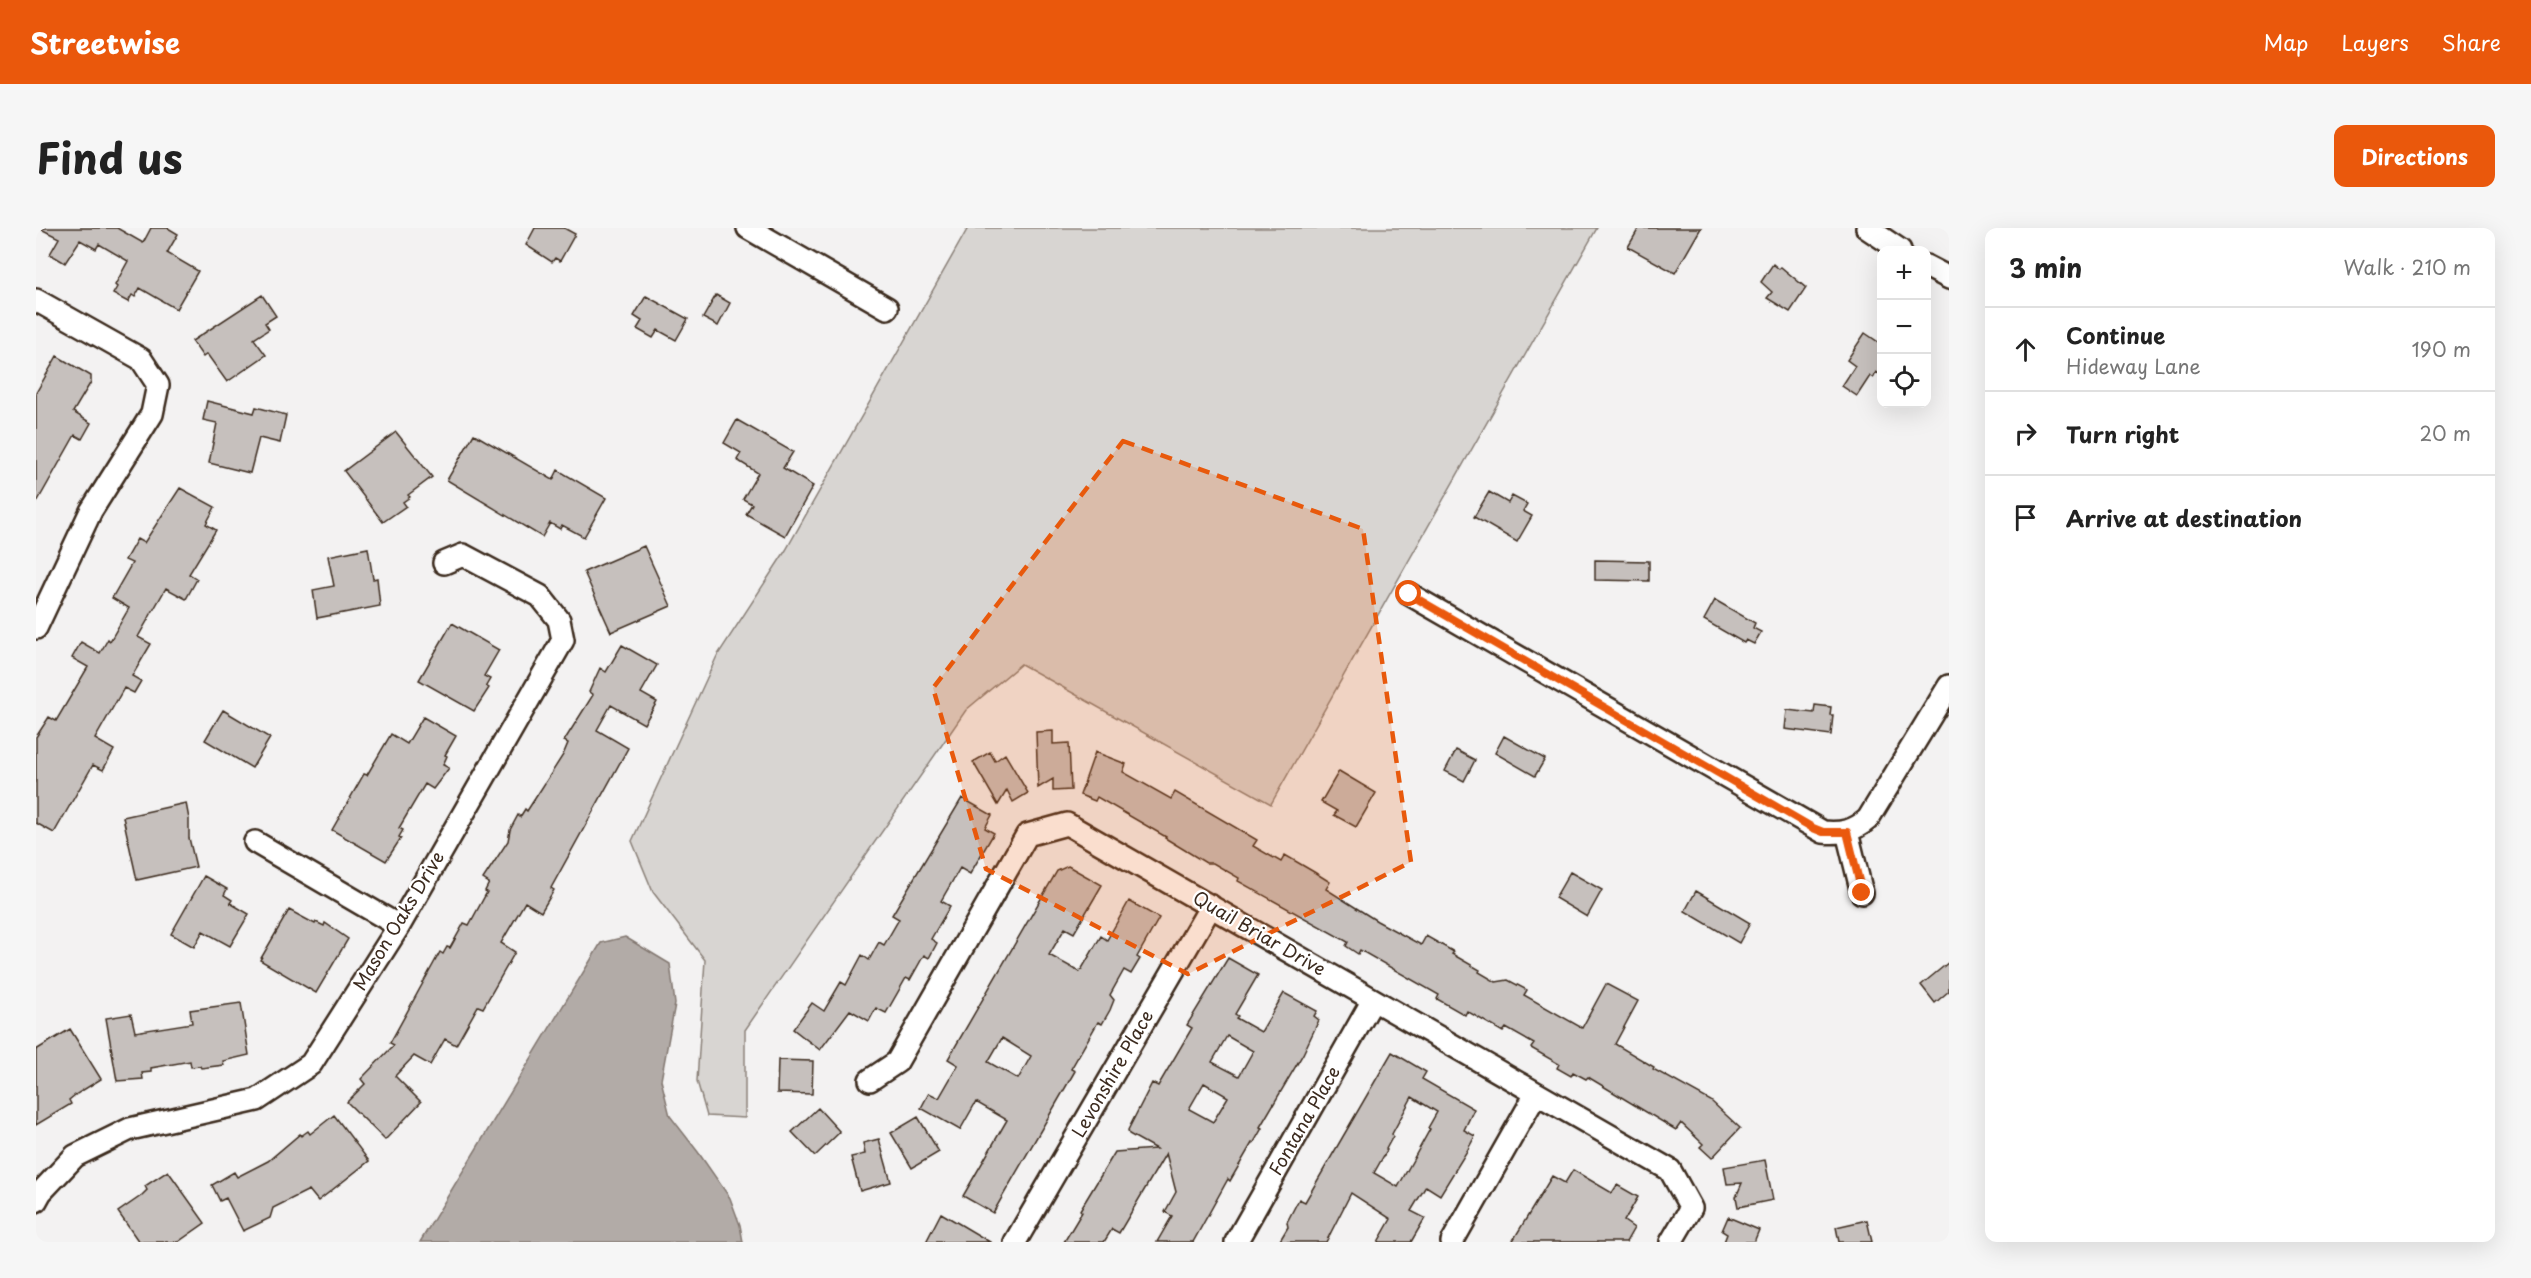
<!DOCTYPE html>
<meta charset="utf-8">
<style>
:root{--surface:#fff;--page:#f6f6f6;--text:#222;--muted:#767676;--line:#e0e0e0;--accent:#ea580c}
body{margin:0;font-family:"Playpen Sans",sans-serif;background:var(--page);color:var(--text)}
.controls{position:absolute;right:18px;top:18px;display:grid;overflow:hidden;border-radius:12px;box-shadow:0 6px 24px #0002}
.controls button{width:54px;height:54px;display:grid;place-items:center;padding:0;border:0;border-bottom:2px solid var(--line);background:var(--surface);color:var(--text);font:30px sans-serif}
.stop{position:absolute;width:18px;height:18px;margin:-14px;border:4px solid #ea580c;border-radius:50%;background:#fff}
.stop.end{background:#ea580c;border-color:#fff;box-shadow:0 2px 6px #0008}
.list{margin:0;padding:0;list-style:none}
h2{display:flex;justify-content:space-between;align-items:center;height:78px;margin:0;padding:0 24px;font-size:26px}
h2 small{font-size:20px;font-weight:400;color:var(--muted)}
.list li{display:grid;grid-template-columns:39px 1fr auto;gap:18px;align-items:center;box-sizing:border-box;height:84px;padding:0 24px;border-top:2px solid var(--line)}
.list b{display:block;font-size:22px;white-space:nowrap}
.list p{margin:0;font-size:20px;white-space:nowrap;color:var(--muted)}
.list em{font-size:20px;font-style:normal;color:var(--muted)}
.icon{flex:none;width:33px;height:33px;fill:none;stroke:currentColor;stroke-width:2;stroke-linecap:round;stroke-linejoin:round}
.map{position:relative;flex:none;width:1913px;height:1014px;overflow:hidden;border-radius:12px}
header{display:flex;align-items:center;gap:36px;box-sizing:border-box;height:84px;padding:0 30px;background:var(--accent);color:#fff}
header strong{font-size:28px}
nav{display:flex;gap:33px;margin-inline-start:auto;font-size:21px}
.intro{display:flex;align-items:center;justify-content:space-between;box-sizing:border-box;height:144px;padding:0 36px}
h1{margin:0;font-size:42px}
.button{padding:15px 27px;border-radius:12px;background:var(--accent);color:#fff;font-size:21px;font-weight:700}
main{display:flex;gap:36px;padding:0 36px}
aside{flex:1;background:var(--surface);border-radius:12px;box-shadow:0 6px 24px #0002}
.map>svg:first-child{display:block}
.green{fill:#d8d5d2;stroke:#8a8078;stroke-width:1.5}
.water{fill:#b2aba7;stroke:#827770;stroke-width:1.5}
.building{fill:#c6c0bd;stroke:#3b2a1e;stroke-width:1.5;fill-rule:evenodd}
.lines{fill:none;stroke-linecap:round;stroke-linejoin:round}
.minor-casing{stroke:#3b2a1e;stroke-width:26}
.minor{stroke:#fff;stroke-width:21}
.route{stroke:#ea580c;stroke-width:8}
.marked{fill:#e8590c;fill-opacity:0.2;stroke:#e8590c;stroke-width:4.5;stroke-dasharray:12 8;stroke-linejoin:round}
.labels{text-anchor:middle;stroke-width:4.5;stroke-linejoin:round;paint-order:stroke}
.street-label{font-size:18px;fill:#3b2a1e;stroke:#fff}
</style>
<header>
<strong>Streetwise</strong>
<nav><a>Map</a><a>Layers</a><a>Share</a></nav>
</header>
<div class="intro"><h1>Find us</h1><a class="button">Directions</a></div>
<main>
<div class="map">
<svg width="1913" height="1014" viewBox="0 0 1913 1014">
<rect width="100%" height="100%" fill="#f3f2f2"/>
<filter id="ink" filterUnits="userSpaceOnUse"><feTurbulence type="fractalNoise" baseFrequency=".0167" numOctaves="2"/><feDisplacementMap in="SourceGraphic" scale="12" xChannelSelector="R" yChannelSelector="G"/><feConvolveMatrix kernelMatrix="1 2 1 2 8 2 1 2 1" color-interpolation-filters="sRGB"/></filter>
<g filter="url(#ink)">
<path class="green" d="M 932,0 L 1561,0 L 1235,576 L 985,436 L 930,482 L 709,802 L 709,890 L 671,888 L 661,853 L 669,732 L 617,664 L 596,613 L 681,428 L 750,322 Z"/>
<path class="water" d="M 589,709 L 634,736 L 639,776 L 625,852 L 634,888 L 662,924 L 694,970 L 704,997 L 707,1014 L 384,1014 L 565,715 Z"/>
<path class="building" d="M 3,0 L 81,0 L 107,15 L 115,0 L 132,0 L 142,6 L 131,25 L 162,43 L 140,81 L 104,60 L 99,69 L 96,67 L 92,74 L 77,66 L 81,59 L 79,57 L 92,33 L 63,16 L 60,21 L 44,12 L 29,35 L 14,26 L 23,10 Z
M 499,0 L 528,0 L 539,6 L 524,33 L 519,30 L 516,34 L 490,17 Z
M 1603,0 L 1665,0 L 1639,45 L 1592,19 Z
M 1737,36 L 1743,41 L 1745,39 L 1770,60 L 1754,84 L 1731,70 L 1736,64 L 1725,54 Z
M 226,67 L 240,88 L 229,95 L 233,101 L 218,111 L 230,127 L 191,154 L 171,126 L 167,129 L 156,113 Z
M 680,67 L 694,75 L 682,98 L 667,90 Z
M 610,68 L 652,91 L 640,112 L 622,102 L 617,110 L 601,101 L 606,93 L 598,88 Z
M 1829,105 L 1845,116 L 1845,147 L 1840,144 L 1837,150 L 1834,148 L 1821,168 L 1806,158 L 1819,138 L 1811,132 Z
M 21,128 L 55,148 L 55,154 L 37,184 L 55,195 L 46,211 L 39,207 L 0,276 L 0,165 Z
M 171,173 L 218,185 L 220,179 L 250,187 L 244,215 L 223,210 L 214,245 L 173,235 L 181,195 L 167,192 Z
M 701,192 L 757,224 L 747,240 L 777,258 L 749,308 L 710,286 L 716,276 L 707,271 L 722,245 L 701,232 L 705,225 L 688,215 Z
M 360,204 L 396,249 L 372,267 L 374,269 L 367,274 L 370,278 L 347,294 L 308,243 Z
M 438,206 L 517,252 L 522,242 L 570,270 L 548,309 L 526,297 L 524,301 L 514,295 L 506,309 L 411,252 Z
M 144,260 L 179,279 L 170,296 L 180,302 L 153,346 L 161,351 L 150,371 L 130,360 L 102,409 L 115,416 L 96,448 L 105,453 L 98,465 L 88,460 L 59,511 L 78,522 L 67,542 L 57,537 L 18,605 L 0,595 L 0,509 L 13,489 L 20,493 L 52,439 L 36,430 L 45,414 L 64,425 L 72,411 L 74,413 L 93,380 L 76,370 L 96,335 L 89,332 L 101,311 L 108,315 Z
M 1453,264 L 1472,275 L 1476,268 L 1491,276 L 1487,283 L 1496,288 L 1481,314 L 1438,289 Z
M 608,318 L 635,378 L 575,404 L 548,344 Z
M 332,320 L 337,351 L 341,350 L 344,378 L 281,390 L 277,362 L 298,358 L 292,328 Z
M 1559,332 L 1613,333 L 1613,353 L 1559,352 Z
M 1679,372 L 1719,395 L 1717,400 L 1725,404 L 1718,416 L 1710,412 L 1708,415 L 1668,392 Z
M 416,395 L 463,422 L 448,448 L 454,451 L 450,458 L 453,460 L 438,483 L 383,452 Z
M 586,417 L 621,437 L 605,465 L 621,474 L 608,496 L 575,477 L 561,502 L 592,520 L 515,660 L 518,662 L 505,684 L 489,674 L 465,715 L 479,724 L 447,780 L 442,778 L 420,817 L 409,811 L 394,837 L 378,828 L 359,848 L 385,874 L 349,912 L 311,874 L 329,856 L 325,851 L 358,817 L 354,815 L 404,724 L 407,726 L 411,719 L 414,720 L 428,695 L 433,697 L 451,664 L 449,663 L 453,655 L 447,651 L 472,613 L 474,602 L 482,587 L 484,589 L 489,581 L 491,583 L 527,527 L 532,515 L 528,513 L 557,467 L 553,464 L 564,440 L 570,444 Z
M 1779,477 L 1795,479 L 1794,487 L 1797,487 L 1795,507 L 1749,501 L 1751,482 L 1778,485 Z
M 187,482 L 234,510 L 216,540 L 169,512 Z
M 387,489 L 420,508 L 409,527 L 411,528 L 407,537 L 413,540 L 397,561 L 389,556 L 363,600 L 367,602 L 363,609 L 365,610 L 350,633 L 296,602 L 328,546 L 331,547 L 355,506 L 371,516 Z
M 1017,503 L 1017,516 L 1033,515 L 1035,562 L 1017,563 L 1017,551 L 1002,560 L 1000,504 Z
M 1468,508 L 1509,531 L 1499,548 L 1459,525 Z
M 1420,522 L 1439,532 L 1428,553 L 1409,543 Z
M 954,524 L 959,533 L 969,526 L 992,565 L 977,574 L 971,562 L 962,577 L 937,534 Z
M 1059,524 L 1090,536 L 1087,544 L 1135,571 L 1139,564 L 1221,612 L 1217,618 L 1245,634 L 1249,627 L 1278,644 L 1294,654 L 1290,661 L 1341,693 L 1385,717 L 1390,708 L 1418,724 L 1416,726 L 1444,742 L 1443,744 L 1460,754 L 1472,752 L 1491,762 L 1488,767 L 1546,800 L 1570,756 L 1602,773 L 1579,816 L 1618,839 L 1617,841 L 1675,873 L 1704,900 L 1676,930 L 1664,919 L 1667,916 L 1645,895 L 1640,902 L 1552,849 L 1550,851 L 1537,844 L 1535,848 L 1521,840 L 1523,836 L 1495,820 L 1498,816 L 1470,800 L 1467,804 L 1431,783 L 1429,787 L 1401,771 L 1403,767 L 1324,722 L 1322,726 L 1310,718 L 1312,714 L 1202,653 L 1203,650 L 1177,635 L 1170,635 L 1129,610 L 1130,609 L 1061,569 L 1059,573 L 1044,567 Z
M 1303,543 L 1340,565 L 1320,599 L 1298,587 L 1301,583 L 1285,574 Z
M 926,570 L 956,587 L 949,600 L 958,605 L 934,646 L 924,640 L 905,673 L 914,678 L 895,711 L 901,715 L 893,730 L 888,727 L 874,752 L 870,750 L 850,785 L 840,780 L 833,793 L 814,782 L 784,822 L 757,801 L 776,775 L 788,783 L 805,754 L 810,757 L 826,727 L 833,732 L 843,714 L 848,717 L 863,691 L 856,687 Z
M 150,575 L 153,591 L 153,610 L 160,639 L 101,652 L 87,589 Z
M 1032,638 L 1066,657 L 1038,705 L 1029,700 L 1013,727 L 1044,744 L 1065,708 L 1071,712 L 1093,673 L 1123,690 L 1101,729 L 1104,731 L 1095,746 L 1088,742 L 1074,767 L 1078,772 L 1074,782 L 1066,796 L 1062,794 L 1035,841 L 1039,843 L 957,985 L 927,968 L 971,892 L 940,874 L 924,902 L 885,880 L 893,865 L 903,870 L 922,837 L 912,831 L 1021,643 ZM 966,810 L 995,828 L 982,851 L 952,834 Z
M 1534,644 L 1566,662 L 1551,689 L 1519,670 Z
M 168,648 L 191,661 L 188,667 L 196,672 L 194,675 L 213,686 L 194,718 L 167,703 L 158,719 L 135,706 Z
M 1660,663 L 1714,695 L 1703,715 L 1649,683 Z
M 253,682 L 279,696 L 280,694 L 288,698 L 289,695 L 312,711 L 280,765 L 224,732 Z
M 1192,730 L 1222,747 L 1199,786 L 1202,788 L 1200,790 L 1225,804 L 1248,765 L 1281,783 L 1278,788 L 1283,792 L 1267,826 L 1224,899 L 1226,900 L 1217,916 L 1216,915 L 1194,953 L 1192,951 L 1157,1014 L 1121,1014 L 1136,988 L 1129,984 L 1140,964 L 1130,925 L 1083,1005 L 1076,1001 L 1068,1014 L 1028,1014 L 1046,984 L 1044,982 L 1079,924 L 1120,921 L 1093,906 L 1092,902 L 1116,855 L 1122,858 L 1156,800 L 1151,797 ZM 1191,808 L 1217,823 L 1203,848 L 1176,834 ZM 1168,855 L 1192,869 L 1177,894 L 1153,881 Z
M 1913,734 L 1913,763 L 1899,775 L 1885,757 Z
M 205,775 L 213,827 L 187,833 L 188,837 L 165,840 L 164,838 L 155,839 L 154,833 L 115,840 L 115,844 L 106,845 L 107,851 L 81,853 L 70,790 L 95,786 L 99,804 L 156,795 L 154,782 Z
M 34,801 L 65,851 L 39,867 L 33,872 L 35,876 L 0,897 L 0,822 Z
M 1356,824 L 1390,844 L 1386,851 L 1438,881 L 1428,902 L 1439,908 L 1431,923 L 1404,967 L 1390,958 L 1375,983 L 1389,990 L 1375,1014 L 1342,1014 L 1355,991 L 1315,965 L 1290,1014 L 1243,1014 L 1252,999 L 1251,994 L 1263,971 L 1269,974 ZM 1376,869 L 1401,884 L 1392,900 L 1394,901 L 1362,959 L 1338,945 L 1351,922 L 1350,921 L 1357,908 L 1356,906 Z
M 742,832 L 777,833 L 776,866 L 741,865 Z
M 782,880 L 804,904 L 779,928 L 756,904 Z
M 298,887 L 333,933 L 282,973 L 273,962 L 237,980 L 234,990 L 207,1003 L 190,970 L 184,973 L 176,957 L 198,944 L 201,949 L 232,933 L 264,906 L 265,908 L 272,903 L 274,906 Z
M 882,889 L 903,924 L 876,940 L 855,905 Z
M 843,911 L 855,954 L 824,963 L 815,929 L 829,926 L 827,915 Z
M 1729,932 L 1737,972 L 1702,979 L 1700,969 L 1706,955 L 1691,956 L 1688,939 Z
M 1537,942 L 1576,965 L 1581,957 L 1602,969 L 1588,993 L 1598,1000 L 1590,1014 L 1476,1014 L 1516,948 L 1529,955 Z
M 132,943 L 169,995 L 142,1014 L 103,1014 L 82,984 L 105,968 L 111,962 L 109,958 Z
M 905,985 L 954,1014 L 890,1014 Z
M 1692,989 L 1723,1002 L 1718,1014 L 1688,1014 L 1691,1006 L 1686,1003 Z
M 1831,992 L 1836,1014 L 1803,1014 L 1800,999 Z"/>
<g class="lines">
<g class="minor-casing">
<path id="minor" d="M 712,0 L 851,80
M 1831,0 L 1864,22
M 1890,38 L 1913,50
M 0,72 L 105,131 L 122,157 L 116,186 L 55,283 L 0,400
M 1373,366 L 1787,604 C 1805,606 1818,603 1832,591 L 1913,458
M 1811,604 L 1826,665
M 219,614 L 363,698
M 834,852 L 861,834 L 991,607 L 1031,596 L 1634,942 L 1655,980 L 1635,1014
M 0,973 L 5,964 L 39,928 L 94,901 L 221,872 L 275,836 L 363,698 L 527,412 L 523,392 L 504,368 L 427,327 L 408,335
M 979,1014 L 1175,678
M 1200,1014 L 1337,772
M 1416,1014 L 1500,866"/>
</g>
<use href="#minor" class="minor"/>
</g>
</g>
<g class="lines" filter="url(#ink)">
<path class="route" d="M 1373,366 L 1777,600 L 1787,604 L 1811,604 L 1826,665"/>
</g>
<path class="marked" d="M 1087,213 L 1327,301 L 1375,634 L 1152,746 L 950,641 L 897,460 Z"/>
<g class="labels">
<g class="street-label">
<text transform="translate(363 693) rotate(-59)" y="6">Mason Oaks Drive</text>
<text transform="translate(1223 706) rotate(30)" y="6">Quail Briar Drive</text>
<text transform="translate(1077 846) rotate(-60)" y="6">Levonshire Place</text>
<text transform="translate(1269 893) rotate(-60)" y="6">Fontana Place</text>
</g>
</g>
</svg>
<div class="controls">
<button>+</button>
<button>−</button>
<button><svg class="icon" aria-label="locate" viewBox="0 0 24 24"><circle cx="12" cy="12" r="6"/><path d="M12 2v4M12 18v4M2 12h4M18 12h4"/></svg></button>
</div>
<div class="stop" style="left:1373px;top:366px"></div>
<div class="stop end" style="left:1826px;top:665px"></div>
</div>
<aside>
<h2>3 min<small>Walk · 210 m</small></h2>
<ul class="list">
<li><svg class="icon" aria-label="ahead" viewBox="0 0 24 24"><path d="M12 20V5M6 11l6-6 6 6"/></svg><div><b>Continue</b><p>Hideway Lane</p></div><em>190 m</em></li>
<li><svg class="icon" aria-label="right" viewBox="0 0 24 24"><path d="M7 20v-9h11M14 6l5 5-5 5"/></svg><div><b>Turn right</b></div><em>20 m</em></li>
<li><svg class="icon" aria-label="arrive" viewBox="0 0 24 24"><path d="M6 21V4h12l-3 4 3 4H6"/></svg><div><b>Arrive at destination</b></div></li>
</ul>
</aside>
</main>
